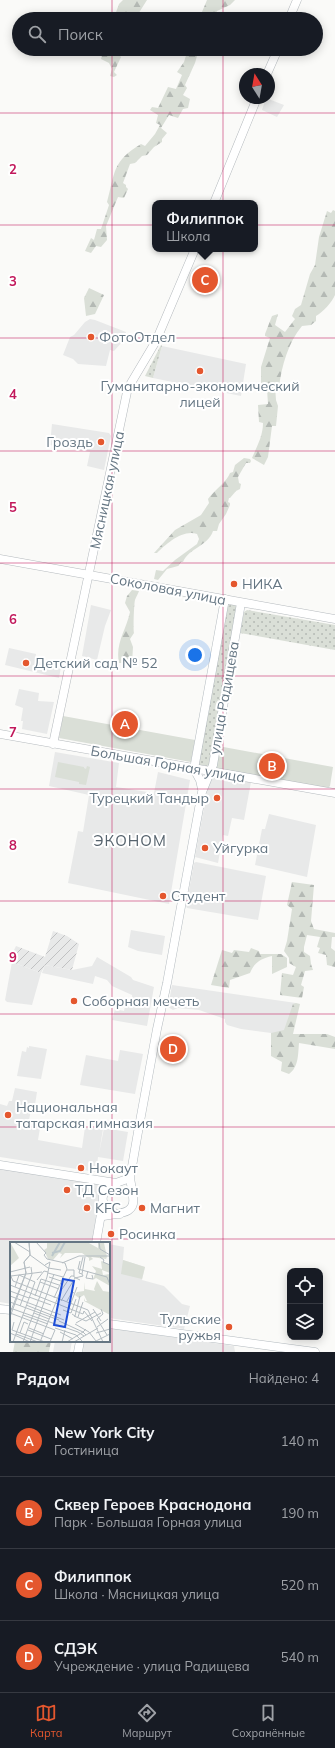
<!DOCTYPE html>
<html lang="ru">
<meta charset="utf-8">
<style>
:root{--surface:#171b24;--page:#242831;--text:#f1f3f6;--muted:#9ea1a6;--line:#363941;--accent:#e4572e}
body{margin:0;font-family:Mulish,sans-serif;background:var(--page);color:var(--text)}
.controls{position:absolute;right:12px;bottom:12px;display:grid;overflow:hidden;border-radius:8px;box-shadow:0 2px 10px #0003}
.controls button{width:36px;height:36px;display:grid;place-items:center;padding:0;border:0;border-bottom:1px solid var(--line);background:var(--surface);color:var(--text);font:20px sans-serif}
.compass{position:absolute;left:239px;top:68px;width:36px;height:36px;border-radius:50%;background:var(--surface);box-shadow:0 2px 10px #0003;rotate:349deg}
.you{position:absolute;left:195px;top:655px;width:14px;height:14px;margin:-10px;border:3px solid #fff;border-radius:50%;background:#1a73e8;box-shadow:0 0 0 6px #1a73e833}
.badge{display:grid;place-items:center;width:26px;height:26px;border-radius:50%;background:var(--accent);color:#fff;font-size:13px;font-weight:700}
.pin{position:absolute;translate:-50% -50%;border:2px solid #fff;box-shadow:0 1px 4px #0006}
.popup{position:absolute;left:152px;top:200px;width:106px;height:52px;box-sizing:border-box;display:grid;place-content:center;border-radius:8px;background:var(--surface);filter:drop-shadow(0 1px 3px #0005);font-size:13px;white-space:nowrap;color:var(--muted)}
.popup b{font-size:15px;color:var(--text)}
.popup::after{content:'';position:absolute;left:50%;top:100%;margin-left:-8px;border:8px solid transparent;border-top-color:var(--surface)}
.list{margin:0;padding:0;list-style:none}
h2{display:flex;justify-content:space-between;align-items:center;height:52px;margin:0;padding:0 16px;font-size:17px}
h2 small{font-size:13px;font-weight:400;color:var(--muted)}
.list li{display:grid;grid-template-columns:26px 1fr auto;gap:12px;align-items:center;box-sizing:border-box;height:72px;padding:0 16px;border-top:1px solid var(--line)}
.list b{display:block;font-size:15px;white-space:nowrap}
.list p{margin:0;font-size:13px;white-space:nowrap;color:var(--muted)}
.list em{font-size:13px;font-style:normal;color:var(--muted)}
.icon{flex:none;width:22px;height:22px;fill:none;stroke:currentColor;stroke-width:2;stroke-linecap:round;stroke-linejoin:round}
.map{position:relative;flex:none;width:335px;height:1352px;overflow:hidden}
.search{position:absolute;background:var(--surface);box-shadow:0 2px 10px #0003;left:12px;right:12px;top:12px;height:44px;display:flex;align-items:center;gap:10px;box-sizing:border-box;padding:0 14px;border-radius:22px;color:var(--muted);font-size:15px}
.sheet{height:340px;background:var(--surface)}
nav{display:flex;justify-content:space-around;align-items:center;box-sizing:border-box;height:56px;border-top:1px solid var(--line);background:var(--surface);font-size:11px;color:var(--muted)}
nav a{display:grid;justify-items:center;gap:2px}
nav .on{color:var(--accent)}
.map>svg:first-child{display:block}
.built{fill:#e8e9e9}
.industrial{fill:url(#industrial-furrows)}
.grass{fill:url(#grass-dots)}
.forest{fill:url(#forest-firs)}
.park{fill:#dadfd7}
.lines{fill:none;stroke-linecap:round;stroke-linejoin:round}
.secondary-casing{stroke:#b3babf;stroke-width:9}
.primary-casing{stroke:#b5babe;stroke-width:9}
.secondary{stroke:#fff;stroke-width:8}
.primary{stroke:#fff;stroke-width:8}
.grid{fill:none;stroke:#c2185b;stroke-width:1;stroke-opacity:0.55}
.poi-dot{fill:#e4572e;stroke:#fff;stroke-width:1.5}
.labels{text-anchor:middle;stroke-width:4;stroke-linejoin:round;paint-order:stroke}
.poi-label{font-size:14px;fill:#657683;stroke:#fff;text-anchor:start}
.street-label{font-size:14px;fill:#657683;stroke:#fff}
.neighbourhood-label{font-size:15px;letter-spacing:1px;fill:#57646e;stroke:#fff}
.inset-river{fill:none;stroke:#bbc7cb;stroke-width:2}
.inset-road{fill:none;stroke:#b5bdc2;stroke-width:1}
.view{fill:#1d4ed8;fill-opacity:0.15;stroke:#1d4ed8;stroke-width:2}
.inset-edge{fill:none;stroke:#657683;stroke-width:2}
.grid-label{font-size:13px;text-anchor:middle;font-weight:bold;fill:#c2185b;stroke:#fff;stroke-width:4;stroke-linejoin:round;paint-order:stroke}
</style>
<div class="map">
<svg width="335" height="1352" viewBox="0 0 335 1352">
<defs>
<pattern id="industrial-furrows" width="10" height="10" patternUnits="userSpaceOnUse"><rect width="10" height="10" fill="#e8e9e9"/><path d="M-1 1l2-2M0 10L10 0M9 11l2-2" fill="none" stroke="#c0c1c2"/></pattern>
<pattern id="grass-dots" width="8" height="8" patternUnits="userSpaceOnUse"><rect width="8" height="8" fill="#dadfd7"/><path d="M2 2h.1M6 6h.1" fill="none" stroke="#b4b9b4" stroke-width="1.8" stroke-linecap="round"/></pattern>
<pattern id="forest-firs" width="22" height="20" patternUnits="userSpaceOnUse"><rect width="22" height="20" fill="#dadfd7"/><path d="M5 1l3.5 6h-7zM16 11l3.5 6h-7z" fill="#b4b9b4"/></pattern>
</defs>
<rect width="100%" height="100%" fill="#fafaf8"/>
<path class="built" d="M 266,98 L 284,105 L 277,117 L 262,110 Z
M 199,273 L 215,274 L 212,286 L 196,285 Z
M 90,319 L 95,320 L 126,332 L 123,341 L 114,351 L 110,350 L 106,366 L 78,364 L 73,359 L 63,355 L 70,337 L 74,335 L 85,322 Z
M 162,346 L 246,364 L 241,396 L 153,378 Z
M 52,424 L 109,433 L 111,436 L 104,470 L 87,466 L 90,452 L 50,445 Z
M 91,605 L 111,610 L 105,626 L 97,660 L 82,656 Z
M 9,648 L 36,654 L 35,661 L 61,667 L 59,678 L 5,665 Z
M 19,689 L 39,693 L 38,701 L 54,702 L 47,734 L 22,729 L 23,721 L 21,721 L 23,708 L 15,705 Z
M 55,752 L 119,763 L 116,787 L 154,793 L 158,772 L 190,780 L 169,904 L 68,883 L 78,831 L 83,832 L 89,795 L 49,786 Z
M 217,775 L 251,782 L 244,820 L 232,818 L 228,836 L 223,835 L 218,863 L 195,857 L 209,781 Z
M 269,814 L 316,825 L 307,877 L 255,865 L 262,829 L 265,829 Z
M 196,862 L 266,876 L 258,920 L 187,908 L 186,906 L 194,863 Z
M 131,930 L 165,936 L 162,955 L 138,951 L 128,947 Z
M 97,957 L 131,977 L 133,980 L 154,987 L 147,1026 L 112,1020 L 115,1009 L 124,1011 L 126,1000 L 133,1004 L 132,995 L 112,986 L 107,980 L 95,976 L 93,984 L 42,973 L 45,965 L 72,970 L 92,966 Z
M 12,962 L 41,973 L 32,1005 L 7,1002 L 5,1000 Z
M 172,985 L 296,1003 L 288,1033 L 271,1033 L 241,1029 L 227,1025 L 225,1022 L 225,1019 L 199,1010 L 178,1008 L 173,1010 L 168,1007 Z
M 29,1046 L 47,1049 L 41,1079 L 17,1076 L 22,1051 L 26,1052 L 27,1047 L 29,1048 Z
M 120,1050 L 143,1054 L 135,1094 L 80,1085 L 86,1055 L 118,1061 Z
M 15,1088 L 37,1092 L 34,1111 L 31,1110 L 29,1120 L 41,1122 L 38,1140 L 82,1148 L 85,1127 L 103,1129 L 99,1153 L 104,1128 L 128,1132 L 123,1161 L 98,1157 L 96,1172 L 0,1157 L 0,1104 L 7,1106 L 9,1101 L 12,1101 Z
M 0,1168 L 96,1183 L 100,1189 L 92,1243 L 11,1243 L 11,1304 L 0,1302 Z
M 109,1244 L 124,1247 L 123,1260 L 145,1267 L 142,1280 L 164,1286 L 182,1304 L 190,1306 L 184,1329 L 109,1318 Z
M 109,1328 L 234,1346 L 235,1352 L 83,1352 L 84,1341 L 109,1341 Z
M 55,1341 L 72,1341 L 70,1352 L 53,1352 Z"/>
<path class="industrial" d="M 53,931 L 67,936 L 79,944 L 72,970 L 45,965 L 41,973 L 12,962 L 11,956 L 16,946 L 45,957 Z"/>
<path class="grass" d="M 161,345 L 162,346 L 153,378 L 145,376 Z
M 233,604 L 237,607 L 209,766 L 199,765 L 198,764 L 227,606 Z
M 247,610 L 335,625 L 335,650 L 240,633 L 244,612 Z"/>
<path class="forest" d="M 123,0 L 147,0 L 135,19 L 110,19 L 115,15 L 119,4 Z
M 207,0 L 235,0 L 230,5 L 217,11 L 213,19 L 199,19 Z
M 104,49 L 121,49 L 118,54 L 121,57 L 114,72 L 117,75 L 114,77 L 110,76 L 112,69 L 109,63 L 101,59 Z
M 188,49 L 199,49 L 195,63 L 185,85 L 187,88 L 183,95 L 190,99 L 188,108 L 183,109 L 178,118 L 169,115 L 161,128 L 167,133 L 162,139 L 162,142 L 154,147 L 147,155 L 142,156 L 135,163 L 130,164 L 123,183 L 126,185 L 126,187 L 128,189 L 124,198 L 118,197 L 106,226 L 107,240 L 101,247 L 96,246 L 91,253 L 85,251 L 91,238 L 94,240 L 97,229 L 101,229 L 109,205 L 107,202 C 115,173 112,161 141,144 L 145,146 L 155,134 L 160,125 L 156,123 L 158,115 L 150,110 L 152,107 L 158,108 L 168,87 L 176,89 L 182,75 L 177,72 L 184,62 Z
M 333,210 L 335,211 L 335,295 C 332,302 323,312 316,316 L 316,321 L 311,325 L 302,326 C 288,343 282,365 279,387 L 275,386 L 276,400 L 278,406 L 276,426 L 272,426 L 268,457 L 264,465 L 252,458 C 257,446 263,436 263,423 L 259,422 L 258,405 L 268,404 L 267,389 L 261,386 L 261,367 L 270,338 L 265,336 L 265,334 L 272,316 L 278,314 L 275,325 L 285,332 L 295,319 L 292,316 L 295,309 L 301,305 L 310,274 L 315,265 L 319,237 L 327,211 L 331,213 Z
M 89,288 L 104,295 L 95,314 L 86,316 L 84,298 Z
M 244,458 L 250,459 L 251,461 L 250,463 L 246,463 L 238,477 L 239,483 L 241,484 L 240,489 L 236,491 L 230,498 L 229,498 L 228,502 L 230,503 L 230,505 L 226,514 L 219,524 L 217,531 L 213,531 C 208,546 189,548 183,562 L 181,562 L 178,566 L 167,569 L 158,580 L 154,579 L 156,570 L 163,571 L 175,560 L 197,544 L 199,539 L 197,534 C 183,529 166,544 157,553 L 154,553 L 175,530 L 201,515 L 209,503 L 208,499 C 214,491 228,480 230,473 L 233,472 L 235,465 Z
M 132,590 L 139,591 C 138,594 136,597 135,600 C 134,603 133,630 134,633 L 130,639 L 133,647 L 132,663 L 119,663 C 115,643 126,631 130,612 L 125,603 L 127,596 Z
M 292,882 L 314,885 L 311,921 L 314,929 L 335,933 L 335,937 L 332,937 L 331,948 L 335,951 L 335,967 L 327,965 L 326,955 L 318,953 L 320,948 L 317,947 L 320,937 L 307,935 L 304,947 L 304,952 L 310,956 L 311,964 L 313,970 L 305,971 L 301,985 L 304,987 L 302,998 L 280,995 L 282,973 L 293,975 L 296,967 L 289,963 L 289,958 L 284,951 L 287,941 L 292,909 L 287,905 Z
M 251,948 L 259,951 L 260,954 L 281,954 L 287,958 L 287,967 L 272,974 L 272,956 C 260,959 255,962 250,973 L 230,980 L 229,988 L 211,985 L 222,950 L 232,953 L 234,950 L 249,952 Z
M 296,1003 L 300,1004 L 293,1034 L 327,1034 L 335,1037 L 335,1049 L 299,1043 C 298,1053 299,1067 289,1074 L 281,1071 L 282,1062 L 271,1056 L 271,1033 L 284,1030 L 293,1004 Z
M 15,1341 L 51,1341 L 49,1352 L 13,1352 Z"/>
<path class="park" d="M 63,716 L 195,740 L 191,762 L 59,738 Z
M 218,746 L 333,767 L 330,786 L 328,788 L 215,768 Z
M 58,762 L 84,767 L 84,768 L 86,769 L 87,766 L 90,767 L 86,785 L 79,784 L 79,782 L 55,777 Z
M 123,1260 L 145,1267 L 142,1279 L 121,1274 Z"/>
<g class="lines">
<g class="secondary-casing">
<path id="secondary" d="M 202,789 L 200,780 L 194,769 L 225,599
M 0,1165 L 116,1183 L 130,1178
M 117,1183 C 96,1188 99,1213 120,1214
M 133,1196 L 130,1178 L 138,1132 L 157,1029 L 167,983 L 202,792 L 213,765 L 241,603
M 101,1218 L 103,1216 C 116,1213 139,1216 132,1193
M 96,1243 L 101,1214
M 0,1309 L 11,1310
M 109,1324 L 315,1352
M 78,1352 L 80,1341"/>
</g>
<g class="primary-casing">
<path id="primary" d="M 289,19 L 297,0
M 267,74 L 278,49
M 214,203 L 257,98
M 0,559 L 335,619
M 0,734 L 335,793
M 53,744 L 127,392 L 131,383 L 156,341 L 195,249"/>
</g>
<use href="#secondary" class="secondary"/>
<use href="#primary" class="primary"/>
</g>
<path class="grid" d="M 112,0 L 112,19M 223,0 L 223,19M 112,49 L 112,1352M 223,49 L 223,1352M 0,113 L 335,113M 0,225 L 335,225M 0,338 L 335,338M 0,451 L 335,451M 0,563 L 335,563M 0,676 L 335,676M 0,789 L 335,789M 0,901 L 335,901M 0,1014 L 335,1014M 0,1127 L 335,1127M 0,1239 L 335,1239"/>
<g class="poi-dot">
<circle cx="91" cy="337" r="4"/>
<circle cx="200" cy="371" r="4"/>
<circle cx="101" cy="442" r="4"/>
<circle cx="234" cy="584" r="4"/>
<circle cx="26" cy="663" r="4"/>
<circle cx="217" cy="798" r="4"/>
<circle cx="205" cy="848" r="4"/>
<circle cx="163" cy="896" r="4"/>
<circle cx="74" cy="1001" r="4"/>
<circle cx="8" cy="1115" r="4"/>
<circle cx="81" cy="1168" r="4"/>
<circle cx="67" cy="1190" r="4"/>
<circle cx="87" cy="1208" r="4"/>
<circle cx="142" cy="1208" r="4"/>
<circle cx="111" cy="1234" r="4"/>
<circle cx="229" cy="1327" r="4"/>
</g>
<g class="labels">
<g class="poi-label">
<text x="99" y="342">ФотоОтдел</text>
<text x="200" y="391" text-anchor="middle">Гуманитарно-экономический<tspan x="200" dy="16">лицей</tspan></text>
<text x="93" y="447" text-anchor="end">Гроздь</text>
<text x="242" y="589">НИКА</text>
<text x="34" y="668">Детский сад № 52</text>
<text x="209" y="803" text-anchor="end">Турецкий Тандыр</text>
<text x="213" y="853">Уйгурка</text>
<text x="171" y="901">Студент</text>
<text x="82" y="1006">Соборная мечеть</text>
<text x="16" y="1112">Национальная<tspan x="16" dy="16">татарская гимназия</tspan></text>
<text x="89" y="1173">Нокаут</text>
<text x="75" y="1195">ТД Сезон</text>
<text x="95" y="1213">KFC</text>
<text x="150" y="1213">Магнит</text>
<text x="119" y="1239">Росинка</text>
<text x="221" y="1324" text-anchor="end">Тульские<tspan x="221" dy="16">ружья</tspan></text>
</g>
<g class="street-label">
<text transform="translate(107 490) rotate(-78)" y="5">Мясницкая улица</text>
<text transform="translate(168 589) rotate(11)" y="5">Соколовая улица</text>
<text transform="translate(224 698) rotate(-80)" y="5">улица Радищева</text>
<text transform="translate(168 764) rotate(10)" y="5">Большая Горная улица</text>
</g>
<g class="neighbourhood-label">
<text x="130" y="846">ЭКОНОМ</text>
</g>
</g>
<g transform="translate(10 1242)">
<rect width="100" height="100" fill="#fafaf8"/>
<path d="M 37,0 L 77,0 L 88,6 L 88,0 L 100,0 L 94,1 L 97,15 L 96,17 L 81,15 L 83,17 L 79,19 L 79,16 L 72,11 L 55,11 L 50,16 L 52,12 L 49,11 L 43,18 L 38,17 L 34,8 L 37,6 Z" fill="#dadfd7"/>
<path d="M 0,0 L 9,16 L 0,24 Z" fill="#dadfd7"/>
<path d="M 87,39 L 93,49 L 100,50 L 100,73 L 74,59 L 74,56 L 75,59 L 77,59 L 74,53 L 69,56 L 65,53 L 67,50 L 74,49 L 75,40 L 75,47 L 85,49 L 84,47 Z" fill="#dadfd7"/>
<path d="M 91,19 L 100,23 L 100,31 L 92,28 L 93,33 L 100,32 L 100,44 L 86,36 L 83,38 L 86,29 L 82,24 L 92,27 Z" fill="#dadfd7"/>
<path class="inset-river" d="M 42,11 L 50,9 L 55,0M 42,14 L 50,0"/>
<path class="inset-road" d="M 4,0 L 20,10M 26,0 L 36,11 L 34,13 L 37,17 L 55,21M 89,0 L 90,7 L 100,13M 20,13 L 38,26M 90,15 L 94,18 L 93,20 L 100,23M 70,19 L 68,27 L 97,35 L 100,43M 52,21 L 69,14 L 100,14M 38,26 L 51,28M 57,28 L 64,28 L 64,35 L 70,38M 78,29 L 76,36 L 83,37 L 82,33M 0,30 L 20,25M 38,31 L 53,35M 0,32 L 3,39 L 78,68 L 93,100M 72,32 L 69,31 L 73,15M 1,34 L 32,30M 39,35 L 54,40M 31,37 L 49,43M 27,38 L 34,29 L 38,30M 30,40 L 49,47M 0,43 L 73,72 L 74,69 L 82,79M 5,45 L 9,33M 0,49 L 19,56M 0,54 L 51,73M 25,54 L 31,37M 19,55 L 41,63M 44,56 L 57,27 L 55,21M 51,59 L 65,36 L 73,34 L 72,32 L 75,15M 57,59 L 62,50 L 64,51M 0,60 L 49,78M 16,63 L 54,78M 10,64 L 22,32 L 21,25M 0,66 L 68,90 L 74,94M 83,67 L 91,79M 91,67 L 93,72 L 87,77 L 97,93M 53,68 L 61,71 L 66,57M 58,69 L 67,45M 0,71 L 45,88M 0,71 L 16,31 L 14,20 L 20,13 L 19,0M 24,71 L 39,77M 62,72 L 65,74 L 70,54M 13,73 L 38,82M 64,74 L 76,79 L 91,71M 0,75 L 16,31 L 14,20 L 20,13 L 19,0M 68,75 L 73,60M 49,79 L 73,90 L 76,87M 4,80 L 2,88 L 35,100M 66,81 L 85,70M 65,82 L 79,90 L 86,99M 87,85 L 98,77M 19,86 L 34,92M 45,86 L 66,93 L 73,100M 18,88 L 41,97M 50,90 L 63,97M 0,91 L 20,100M 10,91 L 14,80 L 18,82M 86,91 L 100,87M 6,92 L 28,100M 3,100 L 25,40 L 9,33M 13,100 L 37,35 L 40,20 L 35,23M 20,100 L 44,32M 30,100 L 50,50 L 61,34 L 64,34M 40,100 L 45,88M 52,100 L 55,88M 57,100 L 73,90 L 76,93M 64,100 L 88,86M 84,100 L 100,92"/>
<path class="view" d="M 53,37 L 64,39 L 55,85 L 44,83 Z"/>
<rect width="100" height="100" class="inset-edge"/>
</g>
<g class="grid-label">
<text x="13" y="174">2</text>
<text x="13" y="286">3</text>
<text x="13" y="399">4</text>
<text x="13" y="512">5</text>
<text x="13" y="624">6</text>
<text x="13" y="737">7</text>
<text x="13" y="850">8</text>
<text x="13" y="962">9</text>
</g>
</svg>
<div class="controls">
<button><svg class="icon" aria-label="locate" viewBox="0 0 24 24"><circle cx="12" cy="12" r="6"/><path d="M12 2v4M12 18v4M2 12h4M18 12h4"/></svg></button>
<button><svg class="icon" aria-label="layers" viewBox="0 0 24 24"><path d="M12 4l9 5-9 5-9-5zM3 14l9 5 9-5"/></svg></button>
</div>
<svg class="compass" viewBox="-18 -18 36 36"><path d="M0-13l5 13h-10z" fill="#e53935"/><path d="M0 13l5-13h-10z" fill="#9ea1a6"/></svg>
<div class="you"></div>
<div class="pin badge" style="left:125px;top:724px">A</div>
<div class="pin badge" style="left:272px;top:766px">B</div>
<div class="pin badge" style="left:205px;top:280px">C</div>
<div class="popup"><b>Филиппок</b>Школа</div>
<div class="pin badge" style="left:173px;top:1049px">D</div>
<div class="search"><svg class="icon" aria-label="search" viewBox="0 0 24 24"><circle cx="10" cy="10" r="6"/><path d="M15 15l6 6"/></svg>Поиск</div>
</div>
<section class="sheet">
<h2>Рядом<small>Найдено: 4</small></h2>
<ul class="list">
<li><span class="badge">A</span><div><b>New York City</b><p>Гостиница</p></div><em>140 m</em></li>
<li><span class="badge">B</span><div><b>Сквер Героев Краснодона</b><p>Парк · Большая Горная улица</p></div><em>190 m</em></li>
<li><span class="badge">C</span><div><b>Филиппок</b><p>Школа · Мясницкая улица</p></div><em>520 m</em></li>
<li><span class="badge">D</span><div><b>СДЭК</b><p>Учреждение · улица Радищева</p></div><em>540 m</em></li>
</ul>
</section>
<nav>
<a class="on"><svg class="icon" aria-label="map" viewBox="0 0 24 24"><path d="M3 6l6-2 6 2 6-2v14l-6 2-6-2-6 2zM9 4v14M15 6v14"/></svg>Карта</a>
<a><svg class="icon" aria-label="directions" viewBox="0 0 24 24"><path d="M12 3l9 9-9 9-9-9zM9 14v-3h6M13 9l2 2-2 2"/></svg>Маршрут</a>
<a><svg class="icon" aria-label="saved" viewBox="0 0 24 24"><path d="M7 4h10v16l-5-4-5 4z"/></svg>Сохранённые</a>
</nav>
